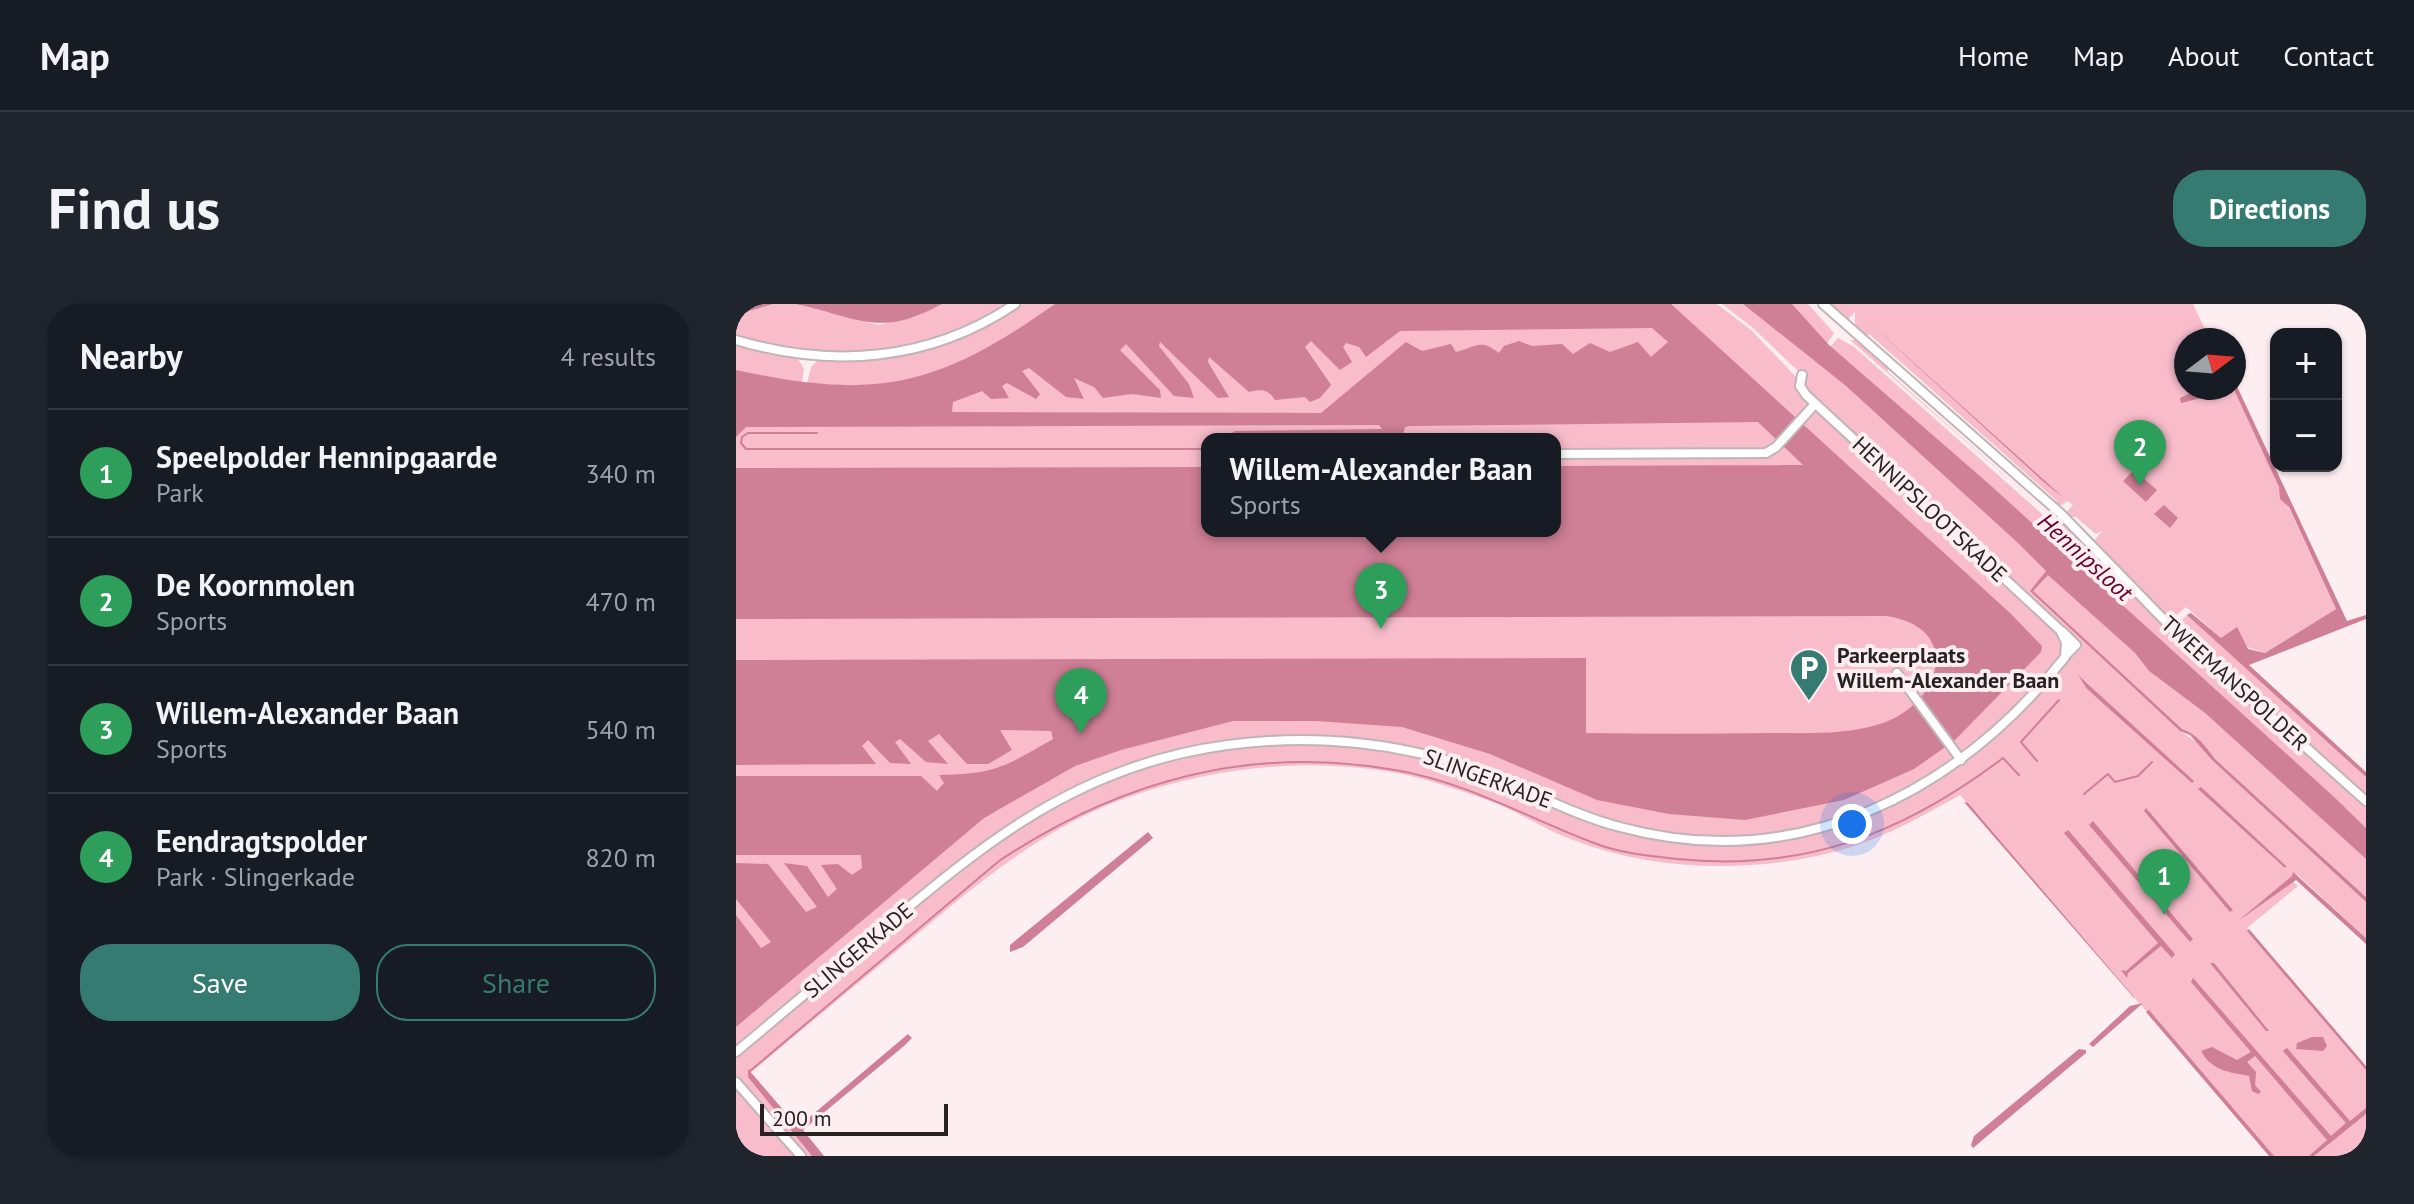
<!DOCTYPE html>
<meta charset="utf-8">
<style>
:root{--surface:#171b24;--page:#20242c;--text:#f1f3f6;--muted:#9ea1a6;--line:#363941;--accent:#367b71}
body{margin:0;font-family:"PT Sans",sans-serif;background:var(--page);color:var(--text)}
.controls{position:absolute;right:24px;top:24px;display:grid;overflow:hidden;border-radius:16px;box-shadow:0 2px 6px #0004}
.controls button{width:72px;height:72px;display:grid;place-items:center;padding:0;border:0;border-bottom:2px solid var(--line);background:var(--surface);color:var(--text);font:40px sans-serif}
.compass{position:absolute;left:1438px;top:24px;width:72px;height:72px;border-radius:50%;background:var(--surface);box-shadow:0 2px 6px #0004;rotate:74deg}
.scale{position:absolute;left:24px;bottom:20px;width:188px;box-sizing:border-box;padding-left:8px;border:4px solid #272223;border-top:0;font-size:22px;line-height:28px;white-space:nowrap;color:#272223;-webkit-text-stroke:6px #fceef1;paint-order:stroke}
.you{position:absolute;left:1116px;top:520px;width:28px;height:28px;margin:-20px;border:6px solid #fff;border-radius:50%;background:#1a73e8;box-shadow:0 0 0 12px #1a73e833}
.badge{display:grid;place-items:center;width:52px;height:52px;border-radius:50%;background:var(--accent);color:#fff;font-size:26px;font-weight:700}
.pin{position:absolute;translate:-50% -66px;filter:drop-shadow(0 2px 4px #0008)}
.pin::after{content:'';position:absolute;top:42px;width:28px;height:24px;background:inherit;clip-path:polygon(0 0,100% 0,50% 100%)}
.popup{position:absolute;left:465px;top:129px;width:360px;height:104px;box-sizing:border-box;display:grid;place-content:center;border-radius:16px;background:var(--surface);filter:drop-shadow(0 2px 6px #0005);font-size:26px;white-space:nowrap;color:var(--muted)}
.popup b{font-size:30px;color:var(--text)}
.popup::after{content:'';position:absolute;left:50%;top:100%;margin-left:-16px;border:16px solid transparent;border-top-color:var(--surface)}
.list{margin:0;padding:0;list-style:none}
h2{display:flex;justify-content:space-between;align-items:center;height:104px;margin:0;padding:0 32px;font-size:34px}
h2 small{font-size:26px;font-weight:400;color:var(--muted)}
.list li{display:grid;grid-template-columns:52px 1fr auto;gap:24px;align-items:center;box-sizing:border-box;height:128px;padding:0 32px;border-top:2px solid var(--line)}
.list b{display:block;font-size:30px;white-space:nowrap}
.list p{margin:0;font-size:26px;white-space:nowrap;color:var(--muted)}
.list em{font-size:26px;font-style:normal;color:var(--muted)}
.actions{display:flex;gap:16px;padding:24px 32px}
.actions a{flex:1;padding:18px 0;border:2px solid var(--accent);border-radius:32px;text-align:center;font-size:28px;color:var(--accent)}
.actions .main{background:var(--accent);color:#fff}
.map{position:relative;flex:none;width:1630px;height:852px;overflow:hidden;border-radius:32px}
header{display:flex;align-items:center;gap:48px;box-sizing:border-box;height:112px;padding:0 40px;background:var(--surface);border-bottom:2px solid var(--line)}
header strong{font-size:38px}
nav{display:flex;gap:44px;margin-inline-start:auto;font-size:28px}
.intro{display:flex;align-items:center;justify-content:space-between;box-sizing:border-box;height:192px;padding:0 48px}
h1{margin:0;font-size:56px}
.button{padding:20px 36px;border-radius:32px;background:var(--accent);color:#fff;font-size:28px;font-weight:700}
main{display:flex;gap:48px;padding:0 48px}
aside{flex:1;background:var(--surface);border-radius:32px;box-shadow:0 2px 6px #0004}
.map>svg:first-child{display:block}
.green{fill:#f8bccb;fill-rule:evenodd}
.water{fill:#cf7f96;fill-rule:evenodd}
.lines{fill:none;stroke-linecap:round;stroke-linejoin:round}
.stream{stroke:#cf7f96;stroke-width:2}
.minor-casing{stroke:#c1b4b7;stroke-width:12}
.minor{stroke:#fff;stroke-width:8}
.labels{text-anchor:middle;stroke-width:8;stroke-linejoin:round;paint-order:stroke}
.street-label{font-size:22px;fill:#272223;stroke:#fceef1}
.poi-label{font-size:22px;font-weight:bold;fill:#272223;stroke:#fceef1;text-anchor:start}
.water-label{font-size:24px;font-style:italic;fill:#65002f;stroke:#fceef1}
</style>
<header>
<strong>Map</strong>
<nav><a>Home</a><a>Map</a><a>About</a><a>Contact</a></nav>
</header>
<div class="intro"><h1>Find us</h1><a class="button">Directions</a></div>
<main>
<aside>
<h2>Nearby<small>4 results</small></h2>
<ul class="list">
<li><span class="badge" style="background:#2e9e5b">1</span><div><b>Speelpolder Hennipgaarde</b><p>Park</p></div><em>340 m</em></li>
<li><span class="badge" style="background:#2e9e5b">2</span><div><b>De Koornmolen</b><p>Sports</p></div><em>470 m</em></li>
<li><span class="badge" style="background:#2e9e5b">3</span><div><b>Willem-Alexander Baan</b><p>Sports</p></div><em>540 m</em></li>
<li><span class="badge" style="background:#2e9e5b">4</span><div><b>Eendragtspolder</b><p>Park · Slingerkade</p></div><em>820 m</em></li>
</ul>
<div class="actions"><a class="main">Save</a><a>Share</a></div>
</aside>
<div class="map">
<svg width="1630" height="852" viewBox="0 0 1630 852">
<rect width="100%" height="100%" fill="#fceef1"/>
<path class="green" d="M 37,0 L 59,0 L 143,21 L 179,13 L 206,0 L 274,0 C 181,55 103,58 0,34 L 0,11 Z
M 283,0 L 981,0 L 1014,25 L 1061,74 L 1064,69 L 1016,23 L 986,0 L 1007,0 L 1110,82 L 1284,241 L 1310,267 L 1297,284 L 1312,270 L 1399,349 L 1413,367 L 1469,409 L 1630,555 L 1630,593 L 1479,455 C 1469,442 1463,431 1446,425 L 1368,356 L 1444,427 L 1465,441 L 1477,457 L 1630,598 L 1630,634 L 1562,571 L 1554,575 L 1562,582 L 1511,624 L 1630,763 L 1630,806 L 1618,818 L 1630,810 L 1630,842 L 1618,852 L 1578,852 L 1588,843 L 1576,852 L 1535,852 L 1224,491 C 1189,510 1154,531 1115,543 C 1028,570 922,569 837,536 C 812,527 789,512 764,501 C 731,488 690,474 655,468 C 566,453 474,464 390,494 C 305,524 235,585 167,642 C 115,685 63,728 12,771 L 77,852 L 0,852 L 0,39 L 62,55 L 68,65 L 66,78 L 71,79 L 75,63 L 83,55 C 155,56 222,40 283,0 ZM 471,135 L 819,135 L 819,227 L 471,227 ZM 1348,377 L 1349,377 L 1448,470 L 1351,385 Z
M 1056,0 L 1072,0 L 1098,29 L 1091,40 Z
M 1090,0 L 1457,0 L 1474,36 L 1450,36 L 1450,84 L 1497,84 L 1600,305 L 1529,349 L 1485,334 L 1450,303 L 1433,318 L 1358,237 L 1366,227 L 1360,230 L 1340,213 L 1332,213 L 1330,209 L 1337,201 L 1332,197 L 1322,203 L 1319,200 L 1321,197 L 1133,30 L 1130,34 L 1119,24 L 1119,8 L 1111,16 Z
M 1102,34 L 1118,43 L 1316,219 L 1323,211 L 1630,500 L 1630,524 L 1252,179 L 1094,43 Z
M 1114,36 L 1125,36 L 1155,62 L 1151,67 L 1316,213 Z
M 1453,309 L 1630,471 L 1630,492 L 1440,322 Z"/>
<path class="water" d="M 0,0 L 37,0 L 0,11 Z
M 59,0 L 206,0 C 143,35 122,13 59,0 Z
M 319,0 L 935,0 L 1274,309 L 1306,342 L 1305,348 L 1218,437 L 1178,465 L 1108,496 L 1009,516 L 933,510 L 861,496 L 754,450 L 666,423 L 580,417 L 497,417 L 385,446 L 339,462 L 248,514 L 0,723 L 0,611 L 25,644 L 35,638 L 0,595 L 0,559 L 32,560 L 70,608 L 81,603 L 48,559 L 71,562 L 92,593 L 101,585 L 85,561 L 102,560 L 116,571 L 126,564 L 125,551 L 0,551 L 0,472 L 185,472 L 201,487 L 208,479 L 203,471 C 260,470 268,463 317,435 L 315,427 L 264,426 L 276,446 L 252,460 L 231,460 L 203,430 L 192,437 L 212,460 L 190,458 L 164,435 L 159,438 L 175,460 L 154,459 L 132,436 L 126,442 L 140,460 L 0,461 L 0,356 L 850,354 L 850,429 C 912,430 973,430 1035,429 C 1072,429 1109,431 1144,420 C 1206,400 1228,323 1150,312 L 0,315 L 0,164 L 471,163 L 471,227 L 819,227 L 819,162 L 1067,161 L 1022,118 L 674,122 L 669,123 L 666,135 L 487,135 L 499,127 L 646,125 L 643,121 L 10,123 L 0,133 L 0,66 C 141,97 202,83 319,0 ZM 916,24 L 932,38 L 915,53 L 902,38 L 874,48 L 854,39 L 837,50 L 826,40 L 796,42 L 783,37 L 768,42 L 763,49 C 744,34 740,43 720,48 L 715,40 L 686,47 L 670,38 L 585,109 L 216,108 L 217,98 L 246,87 L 255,95 L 273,94 L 266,82 L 271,79 L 300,95 L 304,90 L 286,67 L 293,64 L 330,93 L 348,95 L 338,74 L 358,83 L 367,94 L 396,90 L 425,94 L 424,86 L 384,46 L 390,40 L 438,92 L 458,94 L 453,80 L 423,42 L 424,38 L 482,94 L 493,93 L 472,58 L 473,53 L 513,88 C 525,85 532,85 539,96 L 569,93 L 574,98 L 584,94 L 595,81 L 569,43 L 575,37 L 604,66 L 616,58 L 607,43 L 610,39 L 623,43 L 630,53 L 664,27 Z
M 1007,0 L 1056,0 L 1093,41 L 1252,179 L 1597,492 L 1630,524 L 1630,555 L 1469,409 L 1413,367 L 1399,349 L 1312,271 L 1297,287 L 1446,425 C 1463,431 1469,442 1479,455 L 1630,593 L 1630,598 L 1477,457 L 1454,431 L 1444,427 L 1294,287 L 1310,267 L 1284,241 L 1110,82 Z
M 1126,12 L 1328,194 L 1310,180 Z
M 1498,76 L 1611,317 L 1630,311 L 1630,315 L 1513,361 L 1630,468 L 1630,473 L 1451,311 L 1455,309 L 1485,334 L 1501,323 L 1512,345 L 1529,349 L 1600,305 L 1553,203 L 1544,195 L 1543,183 L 1498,86 L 1445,99 L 1444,94 L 1464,84 L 1498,84 Z
M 1398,166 L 1421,186 L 1410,198 L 1387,177 Z
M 1428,201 L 1442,214 L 1434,224 L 1418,210 Z
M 1342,371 L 1458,477 L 1456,479 L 1351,385 Z
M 1465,483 L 1550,562 L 1549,564 L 1462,485 Z
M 1228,498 L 1232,499 L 1398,693 L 1398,694 Z
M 1410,504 L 1497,606 L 1494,608 L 1408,507 Z
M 1357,517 L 1457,635 L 1454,638 L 1353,521 Z
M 1332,526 L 1439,650 L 1436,654 L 1425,642 L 1392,669 L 1391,674 L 1385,666 L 1390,667 L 1422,639 L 1328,529 Z
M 412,528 L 417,534 L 287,643 L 274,648 L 274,641 Z
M 1557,568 L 1630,634 L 1630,640 L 1560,576 L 1502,617 L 1556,572 Z
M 1513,625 L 1630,762 L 1630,766 L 1511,627 Z
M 1474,659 L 1478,659 L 1533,727 L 1530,727 Z
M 1457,674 L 1595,832 L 1610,819 L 1547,747 L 1551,744 L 1614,817 L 1630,804 L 1630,810 L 1578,852 L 1573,852 L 1591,836 L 1519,752 L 1511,758 L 1520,768 L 1519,781 L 1525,788 L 1522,790 L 1516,787 L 1513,772 C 1493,768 1476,767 1465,747 L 1476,743 L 1501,756 L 1515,748 L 1455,678 Z
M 1407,699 L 1357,743 L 1353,740 L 1394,702 Z
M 1413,706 L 1538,852 L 1533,852 L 1410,708 Z
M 172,730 L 176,734 L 168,742 L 67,826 L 88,852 L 76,852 L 12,773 L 12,765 L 62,823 Z
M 1576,733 L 1587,733 L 1591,742 L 1587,747 L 1560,745 L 1561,739 Z
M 1343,745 L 1350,746 L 1350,749 L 1237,844 L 1235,841 L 1238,832 Z"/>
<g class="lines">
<path class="stream" d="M 81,129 L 12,129 L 6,133 L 5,139 L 10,145 L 467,145
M 1301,457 L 1285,438 L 1323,396
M 1348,490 L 1372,470 L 1379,478 L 1402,472 L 1416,458
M 14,767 L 263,557 C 385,476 514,441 659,466 C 730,478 792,514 858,539 C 883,549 914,552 941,555 C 1067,568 1167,530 1267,454 L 1283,471"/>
<g class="minor-casing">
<path id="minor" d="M 1087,0 L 1324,209 L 1434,322 L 1630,497
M 0,36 C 96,65 195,57 279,0
M 819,150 L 1030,149 L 1040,143 L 1079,100
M 1327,328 L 1340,341 L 1329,352
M 1161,369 L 1225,456
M 0,748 C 50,706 100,664 150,622 C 244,543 325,477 447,449 C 542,428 645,432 737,465 C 787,483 834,510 884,523 C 1061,571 1220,490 1329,353 L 1330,338 L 1324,326 L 1070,91 L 1064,82 L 1066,71
M 0,778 L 65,852"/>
</g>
<use href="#minor" class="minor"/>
</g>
<defs>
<g id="parking-pin" transform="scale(2)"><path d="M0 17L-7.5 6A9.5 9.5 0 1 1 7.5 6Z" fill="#367b71" stroke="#fceef1"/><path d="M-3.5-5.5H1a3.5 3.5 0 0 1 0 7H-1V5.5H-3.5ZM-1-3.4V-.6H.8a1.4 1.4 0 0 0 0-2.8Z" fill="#fff"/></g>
</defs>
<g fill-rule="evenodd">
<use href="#parking-pin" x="1073" y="364"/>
</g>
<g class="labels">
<g class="street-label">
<text transform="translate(1194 205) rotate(43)" y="8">HENNIPSLOOTSKADE</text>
<text transform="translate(1499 379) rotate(42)" y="8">TWEEMANSPOLDER</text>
<text transform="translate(752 474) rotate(20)" y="8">SLINGERKADE</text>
<text transform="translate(122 646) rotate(-40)" y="8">SLINGERKADE</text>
</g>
<g class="poi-label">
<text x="1101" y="359">Parkeerplaats<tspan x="1101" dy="25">Willem-Alexander Baan</tspan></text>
</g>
<g class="water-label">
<text transform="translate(1349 253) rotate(42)" y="8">Hennipsloot</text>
</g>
</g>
</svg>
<div class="controls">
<button>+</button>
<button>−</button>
</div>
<svg class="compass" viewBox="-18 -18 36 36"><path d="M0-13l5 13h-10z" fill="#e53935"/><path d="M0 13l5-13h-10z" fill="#9ea1a6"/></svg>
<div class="scale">200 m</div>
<div class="you"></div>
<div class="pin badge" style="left:1428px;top:611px;background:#2e9e5b">1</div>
<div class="pin badge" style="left:1404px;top:182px;background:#2e9e5b">2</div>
<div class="pin badge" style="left:645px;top:325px;background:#2e9e5b">3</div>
<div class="popup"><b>Willem-Alexander Baan</b>Sports</div>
<div class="pin badge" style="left:345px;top:430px;background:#2e9e5b">4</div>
</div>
</main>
